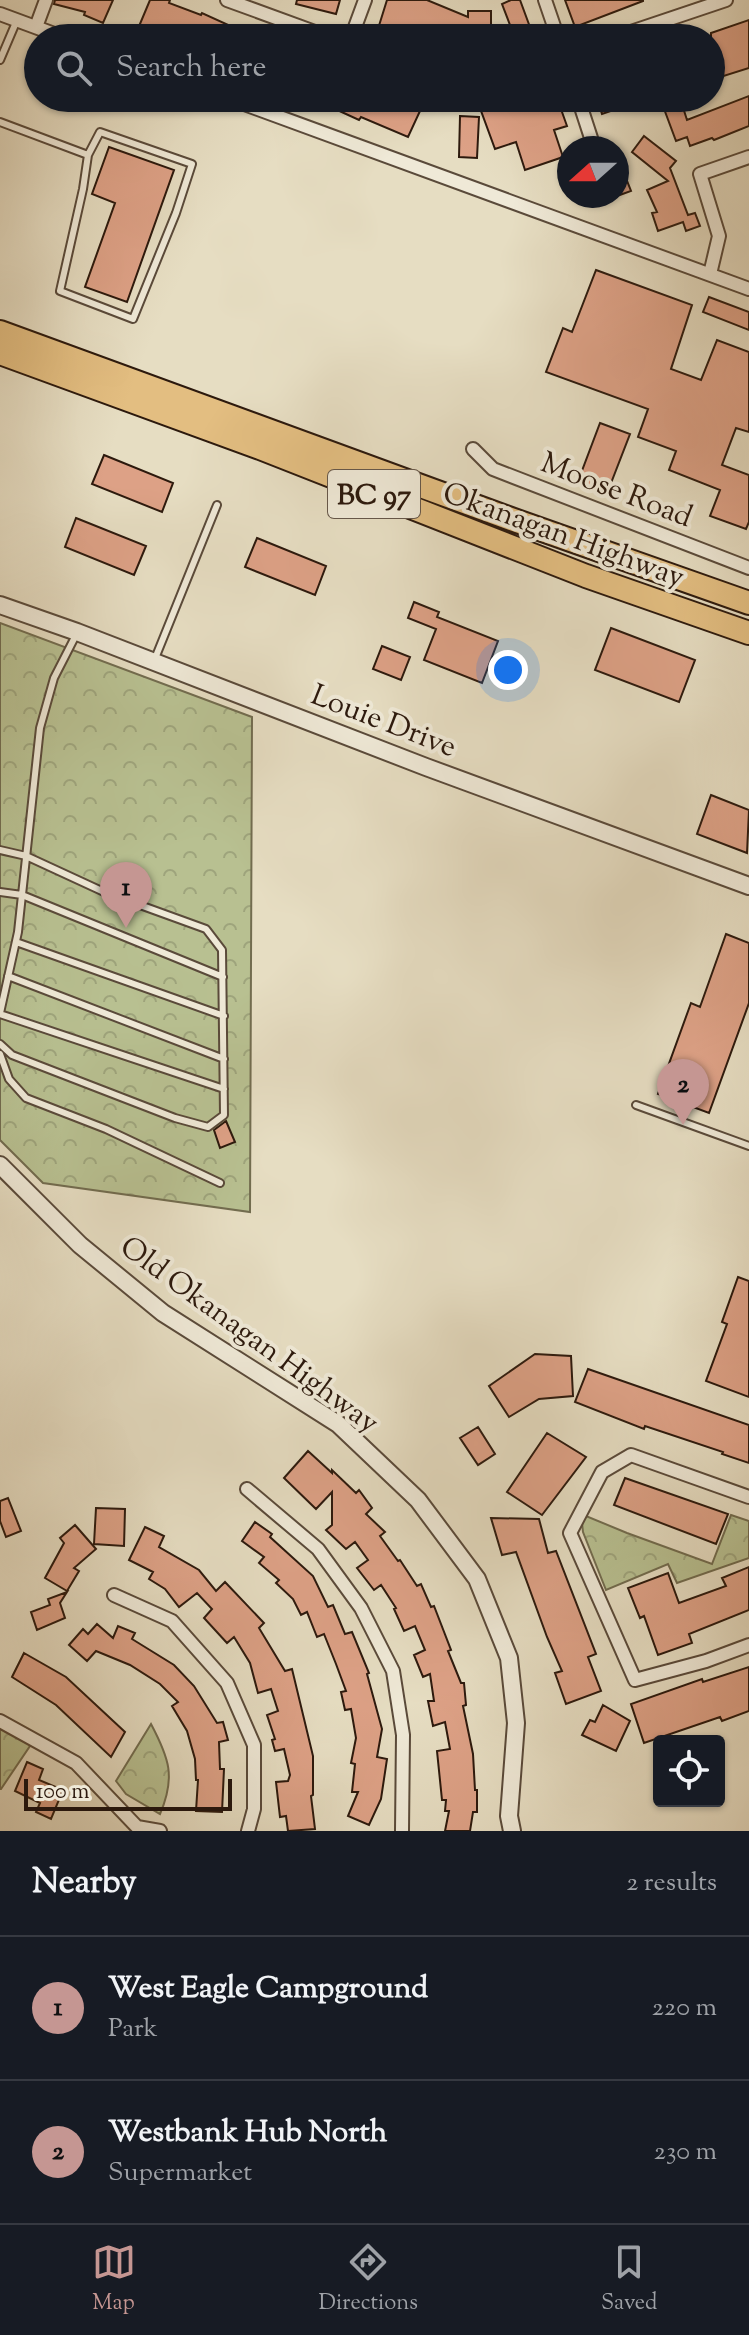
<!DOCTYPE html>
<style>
:root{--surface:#171b24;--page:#242831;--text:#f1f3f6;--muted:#9ea1a6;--line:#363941;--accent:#c59692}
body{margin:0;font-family:"Sorts Mill Goudy",serif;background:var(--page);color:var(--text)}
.controls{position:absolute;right:24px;bottom:24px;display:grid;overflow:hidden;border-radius:8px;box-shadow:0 2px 6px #0004}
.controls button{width:72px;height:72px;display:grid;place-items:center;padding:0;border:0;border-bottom:2px solid var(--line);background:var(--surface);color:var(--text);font:40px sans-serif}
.compass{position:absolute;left:557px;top:136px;width:72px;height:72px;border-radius:50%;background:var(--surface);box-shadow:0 2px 6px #0004;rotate:249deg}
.scale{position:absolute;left:24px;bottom:20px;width:208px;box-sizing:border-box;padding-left:8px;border:4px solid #2c190d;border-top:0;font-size:22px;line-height:28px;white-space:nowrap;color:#2c190d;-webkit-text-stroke:6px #efe9d7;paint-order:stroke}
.you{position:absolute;left:508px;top:670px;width:28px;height:28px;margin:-20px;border:6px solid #fff;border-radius:50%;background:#1a73e8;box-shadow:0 0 0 12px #1a73e833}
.badge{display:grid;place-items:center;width:52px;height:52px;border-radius:50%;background:var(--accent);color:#111;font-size:26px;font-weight:700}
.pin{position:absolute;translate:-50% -66px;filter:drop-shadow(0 2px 4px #0008)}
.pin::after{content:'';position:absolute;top:42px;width:28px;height:24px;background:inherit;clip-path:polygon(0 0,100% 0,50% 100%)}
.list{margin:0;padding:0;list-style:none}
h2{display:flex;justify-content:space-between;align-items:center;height:104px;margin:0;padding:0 32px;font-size:34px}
h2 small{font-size:26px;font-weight:400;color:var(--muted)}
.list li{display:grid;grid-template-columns:52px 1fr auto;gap:24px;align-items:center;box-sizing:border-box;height:144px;padding:0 32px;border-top:2px solid var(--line)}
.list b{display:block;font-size:30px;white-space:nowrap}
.list p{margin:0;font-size:26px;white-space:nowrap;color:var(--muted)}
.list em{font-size:26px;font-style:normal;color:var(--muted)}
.icon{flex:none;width:44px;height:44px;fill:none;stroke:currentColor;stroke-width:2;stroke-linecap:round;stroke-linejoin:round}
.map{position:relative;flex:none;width:749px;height:1831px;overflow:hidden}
.search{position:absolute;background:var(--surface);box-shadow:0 2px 6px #0004;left:24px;right:24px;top:24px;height:88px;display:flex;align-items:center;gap:20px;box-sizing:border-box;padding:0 28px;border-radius:44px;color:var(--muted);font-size:30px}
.sheet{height:392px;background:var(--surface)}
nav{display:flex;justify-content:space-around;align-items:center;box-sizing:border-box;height:112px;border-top:2px solid var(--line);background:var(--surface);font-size:22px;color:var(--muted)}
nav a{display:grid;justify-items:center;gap:4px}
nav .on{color:var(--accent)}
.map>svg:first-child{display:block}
.forest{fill:url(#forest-crowns);stroke:#726c4f;stroke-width:2}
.building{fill:#dda186;stroke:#2c190d;stroke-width:2}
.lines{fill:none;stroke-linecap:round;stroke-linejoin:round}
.service-casing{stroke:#5a4a3a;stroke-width:10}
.minor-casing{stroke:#5a4a3a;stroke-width:16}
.tertiary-casing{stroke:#5a4a3a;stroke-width:20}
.trunk-casing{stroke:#2c190d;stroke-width:26}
.service{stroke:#efe9d7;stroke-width:6}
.minor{stroke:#efe9d7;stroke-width:12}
.tertiary{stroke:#efe9d7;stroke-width:16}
.trunk{stroke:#e3be81;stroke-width:22}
.labels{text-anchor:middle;stroke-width:8;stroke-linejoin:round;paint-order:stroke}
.shield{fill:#efe9d7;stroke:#66574a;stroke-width:2}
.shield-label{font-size:28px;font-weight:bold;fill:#2c190d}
.street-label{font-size:30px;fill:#2c190d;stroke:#efe9d7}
</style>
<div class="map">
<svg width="749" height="1831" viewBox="0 0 749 1831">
<defs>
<pattern id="forest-crowns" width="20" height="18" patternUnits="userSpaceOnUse" patternTransform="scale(2)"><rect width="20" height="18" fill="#b8c091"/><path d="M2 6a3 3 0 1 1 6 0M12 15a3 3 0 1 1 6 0" fill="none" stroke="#9ea47c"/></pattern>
</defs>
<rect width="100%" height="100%" fill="#e6ddc2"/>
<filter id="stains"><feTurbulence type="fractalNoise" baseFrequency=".0025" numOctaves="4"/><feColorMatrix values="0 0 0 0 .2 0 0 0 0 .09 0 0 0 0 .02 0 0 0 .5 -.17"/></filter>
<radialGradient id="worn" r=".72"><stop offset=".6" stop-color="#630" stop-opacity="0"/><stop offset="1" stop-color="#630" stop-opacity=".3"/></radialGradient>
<path class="forest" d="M 0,623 L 252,717 L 250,1212 L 43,1183 L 0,1140 Z
M 731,1515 L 749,1521 L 749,1558 L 677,1583 L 668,1564 L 606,1590 L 583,1532 L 582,1523 L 586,1516 L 627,1533 L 712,1564 Z
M 0,1721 L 34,1740 L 1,1789 L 0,1789 Z
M 151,1724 C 169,1758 176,1777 160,1814 L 126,1794 L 116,1781 Z"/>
<path class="building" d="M 55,0 L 113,0 L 103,23 L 84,15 L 85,12 L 54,4 Z
M 150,0 L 170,0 L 169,3 L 201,15 L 202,13 L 257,38 L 154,38 L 137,31 Z
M 297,0 L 340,0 L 336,14 L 296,4 Z
M 387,0 L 427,0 L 468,17 L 468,11 L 491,11 L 491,38 L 396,38 L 377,32 Z
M 511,0 L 520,0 L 534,38 L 515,38 L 502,4 Z
M 565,0 L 643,0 L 643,1 L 575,27 Z
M 749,20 L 749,68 L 711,80 L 711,33 Z
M 749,96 L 749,126 L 714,140 L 712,138 L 690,146 L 687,137 L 676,141 L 660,98 L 680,98 L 687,120 Z
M 311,98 L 426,98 L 408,137 L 361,117 L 359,120 Z
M 510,98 L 557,98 L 567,126 L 554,130 L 563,157 L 525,170 L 516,142 L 495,149 L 480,108 Z
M 597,98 L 643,98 L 643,100 L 602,114 Z
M 460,116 L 479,117 L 477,158 L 459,157 Z
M 644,136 L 676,161 L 670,168 L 688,215 L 695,213 L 700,226 L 686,231 L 683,222 L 658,231 L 652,213 L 657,212 L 647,190 L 668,181 L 632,152 Z
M 109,147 L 174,170 L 127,302 L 85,287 L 115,203 L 92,194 Z
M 618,158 L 631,191 L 617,196 L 617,159 Z
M 596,270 L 692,305 L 671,369 L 701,380 L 717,340 L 749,352 L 749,432 L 736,428 L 722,465 L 749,475 L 749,522 L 746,529 L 710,516 L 720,490 L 669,470 L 676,451 L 638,437 L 648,409 L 546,372 L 563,328 L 572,332 Z
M 709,297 L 749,312 L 749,330 L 703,312 Z
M 600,423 L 630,434 L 606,496 L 577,484 Z
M 104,455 L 173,483 L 162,512 L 92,484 Z
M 76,518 L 146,546 L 134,575 L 65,547 Z
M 257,538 L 326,566 L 315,595 L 245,567 Z
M 414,602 L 439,612 L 437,617 L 498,641 L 482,683 L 424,660 L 436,629 L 408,618 Z
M 611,628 L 695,660 L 679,702 L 595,670 Z
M 382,646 L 410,657 L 401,680 L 373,669 Z
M 711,795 L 749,810 L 747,853 L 697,834 Z
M 726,934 L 749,943 L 749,1003 L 709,1113 L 658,1094 L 691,1003 L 700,1007 Z
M 226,1121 L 235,1142 L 220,1148 L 214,1130 Z
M 738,1277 L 749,1281 L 749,1397 L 706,1381 L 727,1324 L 722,1322 Z
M 535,1354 L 571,1356 L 573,1396 L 539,1399 L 509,1417 L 489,1386 Z
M 588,1369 L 749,1425 L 749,1463 L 722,1454 L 723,1452 L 645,1426 L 644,1429 L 575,1402 Z
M 478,1427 L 495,1454 L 478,1465 L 460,1438 Z
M 547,1433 L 586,1457 L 542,1515 L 507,1492 Z
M 308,1451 L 332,1473 L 332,1470 L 356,1493 L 359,1490 L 372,1508 L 366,1514 L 385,1532 L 380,1536 L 398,1561 L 400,1560 L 417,1586 L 421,1584 L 431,1607 L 434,1606 L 451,1650 L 448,1651 L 461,1683 L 464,1683 L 466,1705 L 463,1706 L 473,1754 L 475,1790 L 477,1790 L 477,1812 L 473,1812 L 470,1831 L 445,1831 L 449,1811 L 445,1811 L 446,1800 L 442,1800 L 437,1751 L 450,1749 L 445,1722 L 433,1726 L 428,1701 L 434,1701 L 430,1674 L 423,1677 L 414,1655 L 425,1650 L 415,1626 L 404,1631 L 394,1609 L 396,1608 L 381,1585 L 374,1590 L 357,1568 L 368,1560 L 355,1542 L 346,1549 L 326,1530 L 332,1525 L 332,1492 L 316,1509 L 284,1478 Z
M 625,1478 L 728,1514 L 716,1544 L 614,1505 Z
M 8,1498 L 21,1531 L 6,1537 L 0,1521 L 0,1501 Z
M 96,1508 L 125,1509 L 124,1546 L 94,1544 Z
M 491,1518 L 539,1519 L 548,1553 L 556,1551 L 596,1654 L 588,1657 L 601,1691 L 566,1704 L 555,1673 L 562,1671 L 547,1637 L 516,1552 L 502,1555 Z
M 255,1522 L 272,1534 L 270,1537 L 313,1576 L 328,1607 L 333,1605 L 345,1634 L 352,1632 L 369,1673 L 367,1674 L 382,1729 L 377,1757 L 387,1759 L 381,1799 L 369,1825 L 348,1816 L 358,1792 L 352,1792 L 355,1764 L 351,1763 L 356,1738 L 351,1709 L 345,1710 L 341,1692 L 346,1691 L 336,1664 L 324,1634 L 317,1637 L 307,1612 L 301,1615 L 293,1599 L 276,1583 L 279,1580 L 259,1563 L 264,1557 L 242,1541 Z
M 75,1525 L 96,1549 L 74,1568 L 79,1571 L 67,1591 L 45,1578 L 64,1543 L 60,1538 Z
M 145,1527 L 164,1536 L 159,1547 L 199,1570 L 216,1591 L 225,1582 L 264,1623 L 259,1628 L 285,1671 L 292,1669 L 313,1756 L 313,1795 L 311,1796 L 315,1829 L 288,1831 L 286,1816 L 280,1817 L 276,1782 L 288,1781 L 290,1775 L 284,1749 L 275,1751 L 272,1740 L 275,1739 L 267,1715 L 278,1711 L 271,1689 L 258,1693 L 250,1663 L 234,1637 L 227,1643 L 204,1618 L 212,1609 L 197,1593 L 179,1607 L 165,1589 L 149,1579 L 153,1572 L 129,1560 Z
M 749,1567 L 749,1610 L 689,1634 L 692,1643 L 658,1655 L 644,1616 L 640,1618 L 628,1588 L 668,1573 L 679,1603 L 726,1586 L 722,1578 Z
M 67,1592 L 60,1603 L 65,1618 L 37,1630 L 31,1612 L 50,1605 L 48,1599 Z
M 97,1624 L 113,1638 L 118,1626 L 135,1633 L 132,1639 L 174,1665 L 194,1686 L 217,1723 L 223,1722 L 228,1740 L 219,1742 L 220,1769 L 224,1769 L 222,1812 L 196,1811 L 198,1780 L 196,1780 L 195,1759 L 187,1731 L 172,1706 L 178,1702 L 160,1684 L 130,1665 L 96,1651 L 87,1661 L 69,1645 L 83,1629 L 88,1634 Z
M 24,1653 L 66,1677 L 125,1732 L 111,1757 L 56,1705 L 12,1677 Z
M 749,1667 L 749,1711 L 722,1721 L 720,1717 L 644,1743 L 631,1704 L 702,1679 L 703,1682 Z
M 603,1705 L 630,1721 L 616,1751 L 582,1735 L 590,1720 L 595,1722 Z
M 27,1762 L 43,1769 L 39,1780 L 63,1790 L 51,1819 L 36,1812 L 40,1803 L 15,1791 Z"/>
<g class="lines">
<g class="service-casing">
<path id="service" d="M 0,60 L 17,20
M 0,122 L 88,155
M 100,132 L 192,164 L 176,213 L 133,319 L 60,291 L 83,189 L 88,155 Z
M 154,661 L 217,505
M 0,850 L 26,856 L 104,892 L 206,929 L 222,950 L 224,1115 L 208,1127 L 175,1118 L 12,1055 L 0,1044
M 0,892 L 22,895 L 223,977
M 16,942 L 224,1016
M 8,976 L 224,1059
M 0,1013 L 18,932 L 40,728 L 54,678 L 76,635
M 0,1014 L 224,1089
M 0,1054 L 9,1079 L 26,1098 L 106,1129 L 220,1183
M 636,1105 L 749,1146"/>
</g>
<g class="minor-casing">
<path id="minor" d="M 227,0 L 331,38
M 545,0 L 558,38
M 0,14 L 65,38
M 36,27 L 46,0
M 351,38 L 365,0
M 613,38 L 726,0
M 228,98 L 749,289
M 578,98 L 591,138
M 710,274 L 719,236 L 700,174 L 749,157
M 473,449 L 493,469 L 749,568
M 247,1489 L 318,1549 L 361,1608 L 393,1671 L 403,1735 L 402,1831
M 749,1497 L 631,1455 L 602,1472 L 570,1533 L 635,1680 L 706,1661 L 749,1645
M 114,1595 L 172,1621 L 227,1683 L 254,1745 L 254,1809 L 248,1831
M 0,1721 L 76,1763 L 137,1827 L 160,1831"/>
</g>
<g class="tertiary-casing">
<path id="tertiary" d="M 0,605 L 77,632 L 426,767 L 749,886
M 0,1165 L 80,1245 L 163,1313 L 338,1424 L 418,1500 L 477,1579 L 509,1658 L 516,1723 L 509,1816 L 512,1831"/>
</g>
<g class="trunk-casing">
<path id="trunk" d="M 0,332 L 511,519 L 749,603
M 0,353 L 260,448 L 586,576 L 749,633"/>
</g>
<use href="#service" class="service"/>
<use href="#minor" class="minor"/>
<use href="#tertiary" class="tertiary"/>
<use href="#trunk" class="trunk"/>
</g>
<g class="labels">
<rect class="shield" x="328" y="470" width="92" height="48" rx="6"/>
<g class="shield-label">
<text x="374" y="504">BC 97</text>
</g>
<g class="street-label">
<text transform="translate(617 489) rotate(21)" y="10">Moose Road</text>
<text transform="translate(564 534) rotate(20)" y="10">Okanagan Highway</text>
<text transform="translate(384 720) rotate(21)" y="10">Louie Drive</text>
<text transform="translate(250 1334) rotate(36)" y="10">Old Okanagan Highway</text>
</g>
</g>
<rect width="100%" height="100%" filter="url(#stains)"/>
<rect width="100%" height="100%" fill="url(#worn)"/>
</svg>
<div class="controls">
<button><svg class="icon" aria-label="locate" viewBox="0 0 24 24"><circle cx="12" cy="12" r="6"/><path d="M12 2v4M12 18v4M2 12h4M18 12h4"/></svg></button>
</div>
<svg class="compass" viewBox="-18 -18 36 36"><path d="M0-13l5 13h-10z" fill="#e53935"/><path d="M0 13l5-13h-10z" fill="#9ea1a6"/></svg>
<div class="scale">100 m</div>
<div class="you"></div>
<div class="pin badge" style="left:126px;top:928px">1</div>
<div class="pin badge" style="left:683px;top:1125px">2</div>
<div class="search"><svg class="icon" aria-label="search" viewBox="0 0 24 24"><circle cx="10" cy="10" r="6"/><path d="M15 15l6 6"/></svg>Search here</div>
</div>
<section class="sheet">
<h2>Nearby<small>2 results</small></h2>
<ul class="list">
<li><span class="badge">1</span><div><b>West Eagle Campground</b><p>Park</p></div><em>220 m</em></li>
<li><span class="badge">2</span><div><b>Westbank Hub North</b><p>Supermarket</p></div><em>230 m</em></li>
</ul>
</section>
<nav>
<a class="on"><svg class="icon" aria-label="map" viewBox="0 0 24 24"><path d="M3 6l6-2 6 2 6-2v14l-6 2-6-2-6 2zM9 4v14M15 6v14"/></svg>Map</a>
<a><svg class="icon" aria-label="directions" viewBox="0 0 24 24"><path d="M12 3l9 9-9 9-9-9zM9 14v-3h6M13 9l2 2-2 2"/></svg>Directions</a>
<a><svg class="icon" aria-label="saved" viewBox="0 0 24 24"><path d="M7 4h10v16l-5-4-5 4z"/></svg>Saved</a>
</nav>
